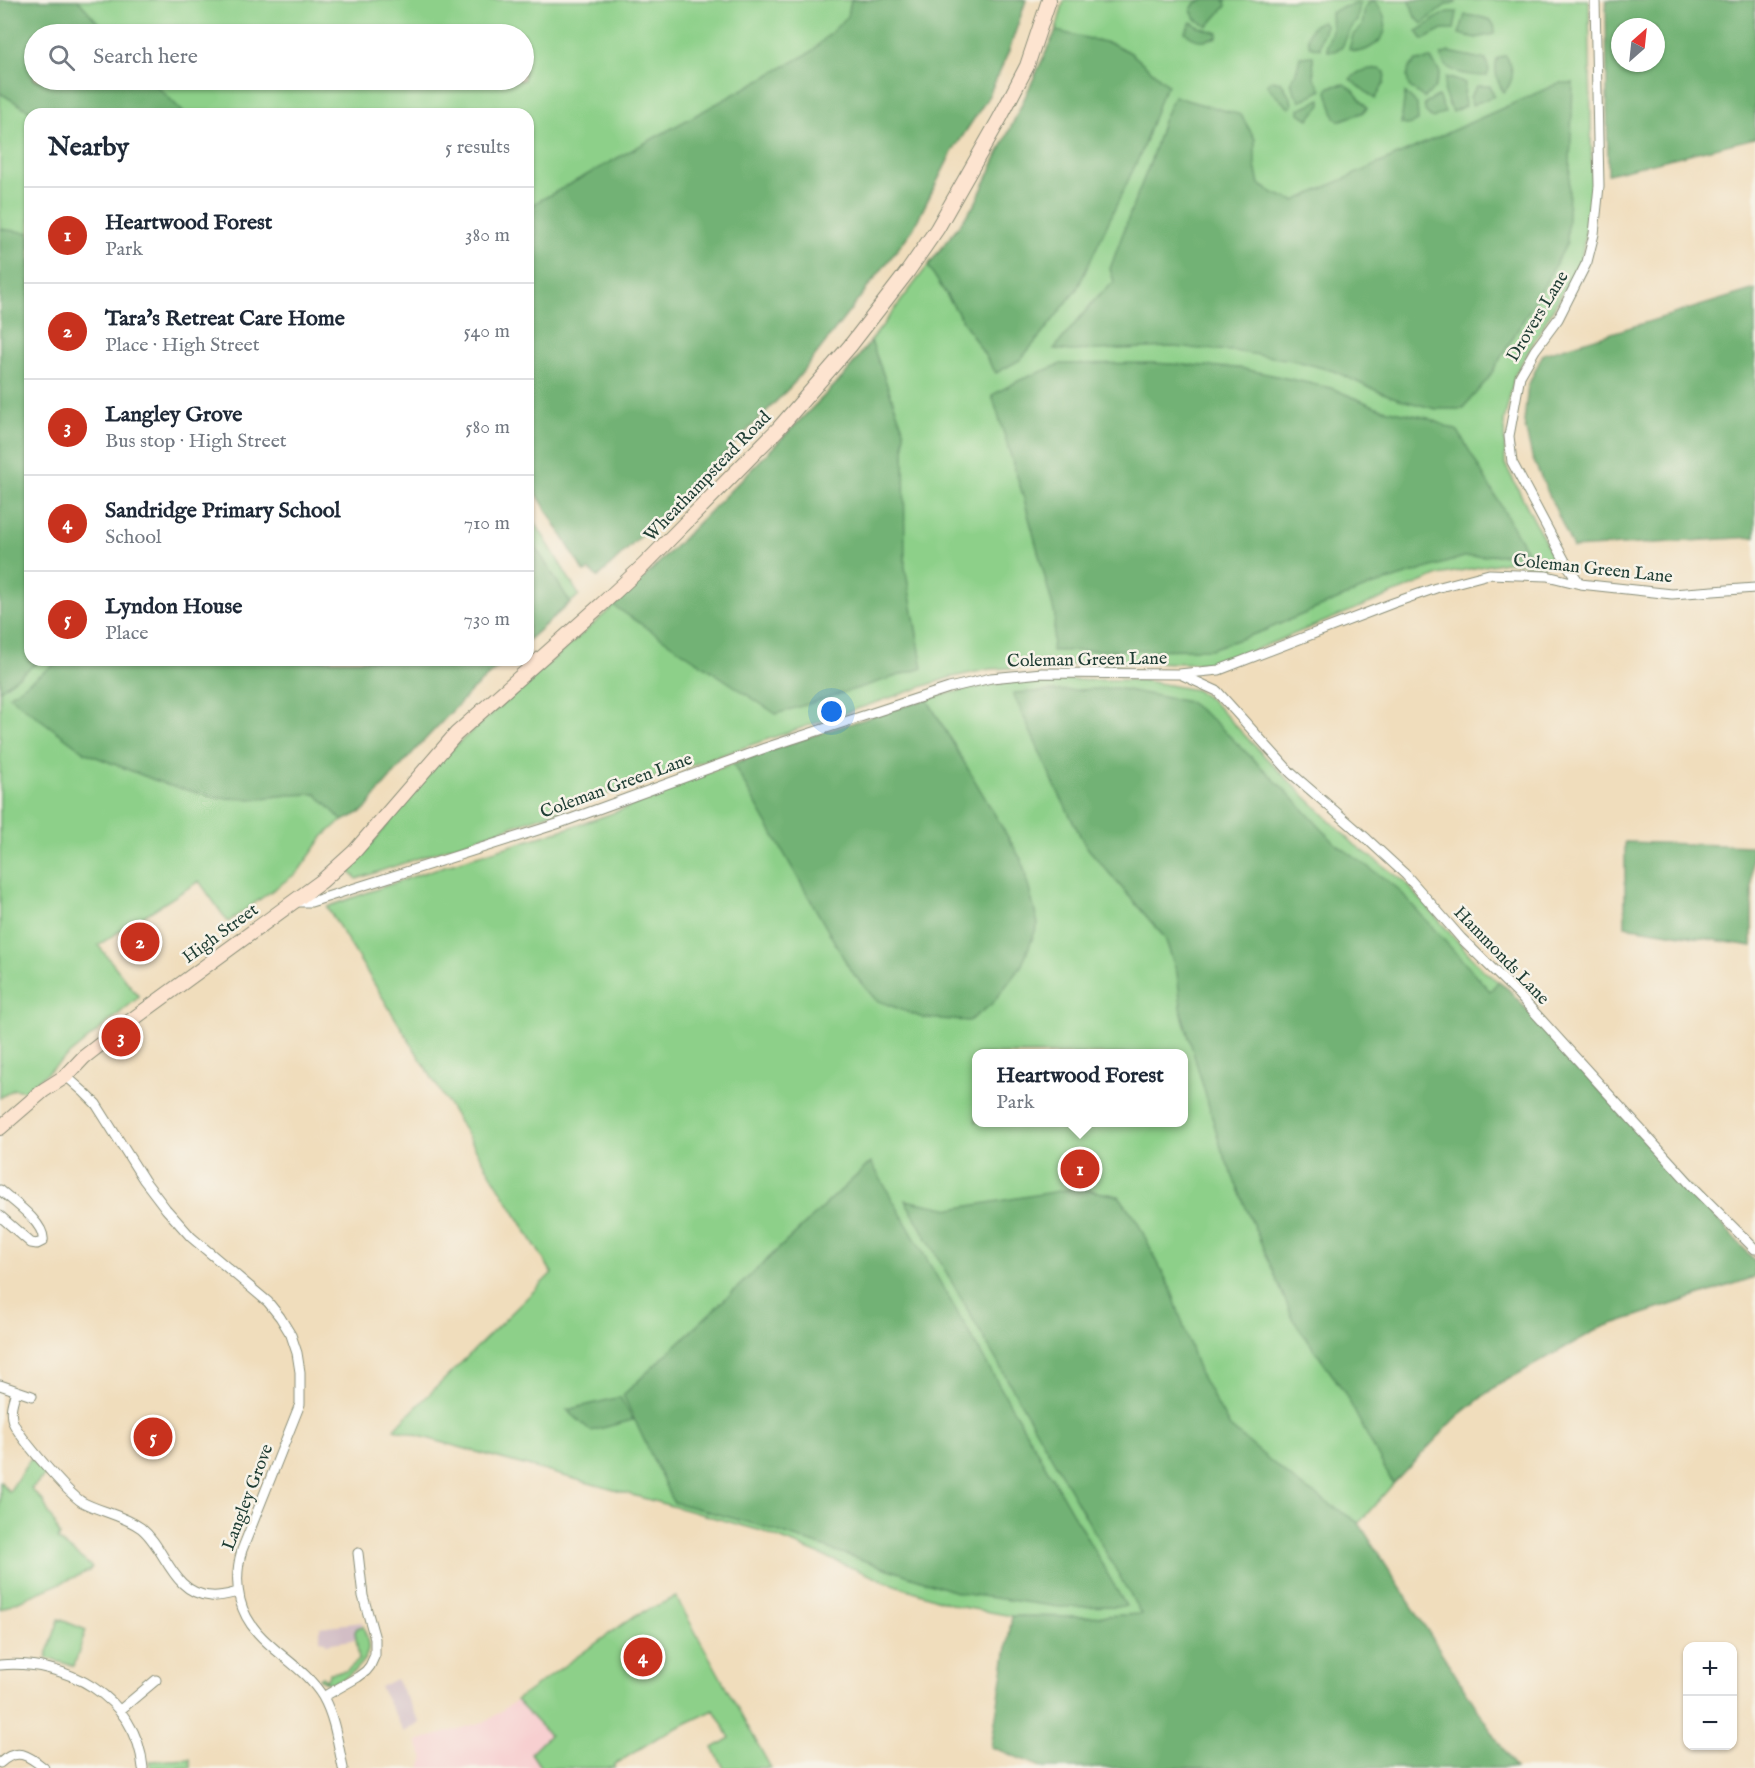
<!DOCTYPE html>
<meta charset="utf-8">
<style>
:root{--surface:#fff;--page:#f6f6f7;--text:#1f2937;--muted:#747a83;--line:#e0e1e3;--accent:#c8321e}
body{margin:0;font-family:"IM FELL English",serif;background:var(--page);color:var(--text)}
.controls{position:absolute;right:18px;bottom:18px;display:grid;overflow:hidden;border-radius:12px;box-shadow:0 2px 4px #0004}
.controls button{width:54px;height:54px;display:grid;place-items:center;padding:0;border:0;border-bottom:2px solid var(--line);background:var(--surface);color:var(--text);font:30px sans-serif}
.compass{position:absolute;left:1611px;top:18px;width:54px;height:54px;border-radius:50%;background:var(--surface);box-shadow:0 2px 4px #0004;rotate:27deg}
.you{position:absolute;left:832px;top:712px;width:21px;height:21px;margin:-15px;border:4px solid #fff;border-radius:50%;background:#1a73e8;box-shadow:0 0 0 9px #1a73e833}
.badge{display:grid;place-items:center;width:39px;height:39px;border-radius:50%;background:var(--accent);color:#fff;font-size:20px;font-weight:700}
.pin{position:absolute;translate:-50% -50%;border:3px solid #fff;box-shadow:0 2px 6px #0006}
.popup{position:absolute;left:972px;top:1049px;width:216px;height:78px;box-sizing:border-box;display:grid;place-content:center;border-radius:12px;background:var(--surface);filter:drop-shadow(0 2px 4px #0005);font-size:20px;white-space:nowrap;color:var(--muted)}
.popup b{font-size:22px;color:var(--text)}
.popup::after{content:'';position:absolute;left:50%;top:100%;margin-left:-12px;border:12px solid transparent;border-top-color:var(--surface)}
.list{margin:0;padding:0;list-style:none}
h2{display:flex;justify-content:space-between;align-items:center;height:78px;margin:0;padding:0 24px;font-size:26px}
h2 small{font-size:20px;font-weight:400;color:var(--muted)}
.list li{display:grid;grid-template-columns:39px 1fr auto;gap:18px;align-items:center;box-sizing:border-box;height:96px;padding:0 24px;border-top:2px solid var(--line)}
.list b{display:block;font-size:22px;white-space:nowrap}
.list p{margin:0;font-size:20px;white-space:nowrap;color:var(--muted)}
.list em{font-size:20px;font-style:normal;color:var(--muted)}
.icon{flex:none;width:33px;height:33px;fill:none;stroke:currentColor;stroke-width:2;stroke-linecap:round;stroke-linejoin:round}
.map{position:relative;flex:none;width:1755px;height:1768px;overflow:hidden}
.search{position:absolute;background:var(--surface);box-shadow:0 2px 4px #0004;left:24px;top:24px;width:510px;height:66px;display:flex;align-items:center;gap:15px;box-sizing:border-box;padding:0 21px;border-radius:33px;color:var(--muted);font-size:22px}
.panel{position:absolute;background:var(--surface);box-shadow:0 2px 4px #0004;left:24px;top:108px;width:510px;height:558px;border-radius:18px}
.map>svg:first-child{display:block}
.built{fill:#f7cfd0}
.industrial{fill:#d2bdc5}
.green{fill:#8dd089;stroke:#56865e;stroke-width:1.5;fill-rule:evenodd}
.forest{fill:#72b275;stroke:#487854;stroke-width:1.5;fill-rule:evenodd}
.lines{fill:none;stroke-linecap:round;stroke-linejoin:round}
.minor-casing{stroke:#888d78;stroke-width:11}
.secondary-casing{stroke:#888d78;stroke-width:16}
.minor{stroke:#fff;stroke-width:9}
.secondary{stroke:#fde4d0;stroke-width:14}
.labels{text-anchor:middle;stroke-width:5;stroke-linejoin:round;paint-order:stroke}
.street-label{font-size:18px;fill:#1f3d34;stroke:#f7f3e8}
</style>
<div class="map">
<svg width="1755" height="1768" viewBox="0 0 1755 1768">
<rect width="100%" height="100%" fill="#f7f3e8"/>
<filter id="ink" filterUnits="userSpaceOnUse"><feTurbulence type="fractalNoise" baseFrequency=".0167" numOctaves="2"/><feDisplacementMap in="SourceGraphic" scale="12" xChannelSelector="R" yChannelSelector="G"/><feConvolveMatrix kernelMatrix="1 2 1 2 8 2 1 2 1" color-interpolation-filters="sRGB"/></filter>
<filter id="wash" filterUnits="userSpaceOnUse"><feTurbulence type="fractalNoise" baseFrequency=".008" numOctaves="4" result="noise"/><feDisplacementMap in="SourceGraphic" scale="24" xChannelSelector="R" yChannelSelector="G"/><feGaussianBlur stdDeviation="1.35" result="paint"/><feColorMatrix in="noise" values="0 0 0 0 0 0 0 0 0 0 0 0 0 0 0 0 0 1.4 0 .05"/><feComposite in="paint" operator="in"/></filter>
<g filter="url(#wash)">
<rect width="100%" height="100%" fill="#f0ddbc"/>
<path class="built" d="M 676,1597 L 714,1710 L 660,1736 L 614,1765 L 615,1768 L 420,1768 L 424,1758 L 416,1741 L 487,1721 L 636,1615 Z"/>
<path class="industrial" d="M 362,1622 L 362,1626 L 357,1628 L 355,1632 L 357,1639 L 326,1644 L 325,1641 L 320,1640 L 320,1627 Z
M 396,1679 L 420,1723 L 404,1732 L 380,1687 Z"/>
<path class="green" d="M 0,0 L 1026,0 L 1008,53 L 987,99 L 952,152 L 913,229 L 793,384 L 685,494 L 598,577 L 589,570 L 584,572 L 528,479 L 528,114 L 30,114 L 30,660 L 506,660 L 471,691 L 416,749 L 383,786 L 365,810 L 337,824 L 323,837 L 298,872 L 228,922 L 199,881 L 98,945 L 139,997 L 25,1091 L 14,1089 L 0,1098 ZM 34,34 L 524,34 L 524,80 L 34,80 Z
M 1064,0 L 1589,0 L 1592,191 L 1581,261 L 1515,374 L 1504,421 L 1505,464 L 1553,557 L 1545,566 L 1505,562 L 1439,575 L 1220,664 L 1144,662 L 990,669 L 948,678 L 357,879 L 349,871 L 445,755 L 633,589 L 844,376 L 975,204 L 1056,31 Z
M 528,511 L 579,595 L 528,640 Z
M 1031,680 L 1141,680 L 1196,690 L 1212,701 L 1273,765 L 1355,845 L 1405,882 L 1484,971 L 1508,989 L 1755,1261 L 1755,1277 L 1600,1328 L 1496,1386 L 1451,1422 L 1393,1484 L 1359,1523 L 1228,1614 L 1082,1617 L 1012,1616 L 957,1606 L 887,1582 L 762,1531 L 394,1429 L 552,1273 L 327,907 C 371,891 416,875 460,861 C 514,844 568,830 621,810 C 638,804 654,795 670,788 C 729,763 790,743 850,724 C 911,704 967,684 1031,680 ZM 976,1054 L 1184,1054 L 1184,1122 L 976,1122 Z
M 31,1458 L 46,1474 L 31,1489 L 43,1501 L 60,1535 L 58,1540 L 92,1567 L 89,1571 L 0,1609 L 0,1481 L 9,1492 Z
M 676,1597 L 771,1768 L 724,1768 L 713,1748 L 730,1738 L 714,1710 L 660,1736 L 614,1765 L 615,1768 L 541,1768 L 531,1753 L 549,1735 L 516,1700 L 636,1615 Z
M 59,1619 L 86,1630 L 74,1666 L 46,1658 Z
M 363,1626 C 366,1634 369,1642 368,1650 C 365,1666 333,1694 319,1678 L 322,1676 L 326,1681 L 330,1673 L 346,1671 L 359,1660 L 355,1632 L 357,1628 Z
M 190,1759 L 191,1768 L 151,1768 L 150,1761 Z"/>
<path class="forest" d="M 0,0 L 78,0 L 108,34 L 34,34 L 34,80 L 151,80 L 185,114 L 35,114 L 0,93 Z
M 851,0 L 1026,0 L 1008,53 L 987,99 L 952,152 L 913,229 L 793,384 L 685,494 L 598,577 L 589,570 L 584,572 L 528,479 L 528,207 L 811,52 L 848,16 Z
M 1205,0 L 1225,0 L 1226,6 L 1208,26 C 1199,22 1193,19 1191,9 L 1195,3 Z
M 1373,0 C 1389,15 1391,36 1371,47 C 1363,52 1357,53 1349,49 L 1353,35 L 1362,26 L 1365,7 Z
M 1410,0 L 1454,0 L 1456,3 L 1447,4 L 1422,24 L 1414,15 Z
M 1606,0 L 1755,0 L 1755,138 L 1608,174 ZM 1620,27 L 1656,27 L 1656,63 L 1620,63 Z
M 1360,3 L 1357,21 L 1351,27 L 1342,47 L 1335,51 L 1328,51 L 1327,46 L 1332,30 L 1331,13 L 1339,8 Z
M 1449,12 L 1457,12 L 1454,30 L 1442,30 L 1423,40 L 1417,31 C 1429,26 1436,15 1449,12 Z
M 1465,15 C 1477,17 1499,16 1494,34 L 1476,38 L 1459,34 Z
M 1322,21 L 1326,26 L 1321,38 L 1320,49 L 1310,46 C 1305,34 1311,25 1322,21 Z
M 1191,22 L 1199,27 L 1218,33 L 1217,37 C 1203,41 1196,43 1185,32 Z
M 1056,31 L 1113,44 L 1131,53 L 1168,85 L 1161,96 L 1141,153 L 1077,289 L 1042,334 L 1020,360 L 996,373 L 928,266 L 975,204 Z
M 1449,52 L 1486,60 L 1489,70 L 1487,76 C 1472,76 1443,74 1441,55 Z
M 1313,56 L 1314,78 L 1322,90 L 1300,101 L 1293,90 L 1291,81 L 1296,72 L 1300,57 Z
M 1503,56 L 1506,56 C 1514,69 1515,80 1504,92 C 1497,83 1494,70 1497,59 Z
M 1431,59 L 1440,72 L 1434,89 L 1424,98 L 1409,86 L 1407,77 L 1409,68 L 1416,61 Z
M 1370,69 L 1379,69 L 1385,72 L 1384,83 L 1375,99 L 1350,79 L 1359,72 Z
M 1446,77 L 1465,83 L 1464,98 L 1465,106 L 1452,112 L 1444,93 Z
M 1272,80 L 1281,82 L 1291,98 L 1292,106 L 1289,108 L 1272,92 L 1267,85 Z
M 1559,83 L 1573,83 L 1567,243 L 1541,291 L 1488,379 L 1462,409 L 1436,409 L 1401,400 L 1370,388 L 1334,371 L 1292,360 L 1233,351 L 1172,347 L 1070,351 L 1054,349 L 1098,296 L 1114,282 L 1110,269 L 1132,208 L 1150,163 L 1163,121 L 1174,96 C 1196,104 1218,108 1241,115 L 1255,139 L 1255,166 L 1259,184 L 1273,193 L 1295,201 Z
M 1344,84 L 1353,90 L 1367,108 L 1364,112 L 1339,121 L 1335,118 L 1327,92 L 1329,87 Z
M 1477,86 L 1490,86 L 1494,96 L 1472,105 L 1470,97 Z
M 1405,93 L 1417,104 L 1418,121 L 1408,125 L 1401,124 Z
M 1438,96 L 1445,112 L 1433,118 C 1427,114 1423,111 1425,103 Z
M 1321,99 L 1321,105 L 1309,119 L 1299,113 L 1299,109 Z
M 0,229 L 30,233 L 30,660 L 41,660 L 0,690 Z
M 1755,289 L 1755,537 L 1573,548 L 1532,457 L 1524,422 L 1528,386 L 1543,354 Z
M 871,341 L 904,431 L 905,567 L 923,668 L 776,714 L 614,606 L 633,589 L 844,376 Z
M 1153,363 L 1240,368 L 1331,388 L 1379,408 L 1428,418 L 1458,431 L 1528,553 L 1464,557 L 1368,587 L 1263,631 L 1211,649 L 1052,651 L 1055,615 L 1024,499 L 992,395 L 1020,380 L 1061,364 Z
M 528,535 L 570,602 L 528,640 Z
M 61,660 L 506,660 L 471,691 L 416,749 L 383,786 L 365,810 L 343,821 L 316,794 L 288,795 L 255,799 L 219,798 L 167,785 L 86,753 L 9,696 Z
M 1116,688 L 1189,702 L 1214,721 L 1288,793 L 1335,843 L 1396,887 L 1490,991 L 1498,982 L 1508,989 L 1755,1261 L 1755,1277 L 1600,1328 L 1496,1386 L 1460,1414 L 1393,1484 L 1343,1390 L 1294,1321 L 1222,1151 L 1182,1014 L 1177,973 L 1165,938 L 1085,845 L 1055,786 L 1013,693 Z
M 927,699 L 1022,861 L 1038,924 L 1022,965 L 992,1004 L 969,1021 L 923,1018 L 876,1000 L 851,971 L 733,764 L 812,736 Z
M 1625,842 L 1752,846 L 1752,946 L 1625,926 Z
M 871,1162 L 1126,1606 L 1059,1607 L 959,1593 L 765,1527 L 673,1502 L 623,1395 Z
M 1077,1188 L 1119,1196 L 1137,1221 L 1171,1289 L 1199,1372 L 1230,1427 L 1298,1484 L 1359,1523 L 1515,1768 L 1044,1768 L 991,1747 L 1012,1616 L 1082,1617 L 1141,1614 L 905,1200 L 951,1209 Z
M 620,1397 L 633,1420 L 591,1431 L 567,1410 Z"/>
</g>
<g filter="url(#ink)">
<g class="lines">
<g class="minor-casing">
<path id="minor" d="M 1580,584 L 1566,563 L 1512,462 L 1509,436 L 1520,376 L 1535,350 L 1558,319 L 1587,262 L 1594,234 L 1599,186 L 1595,0
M 1180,674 L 1217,691 L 1291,773 L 1367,839 L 1406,875 L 1461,938 L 1517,993 L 1691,1185 L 1755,1249
M 293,902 L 311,902 L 557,824 L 765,748 L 949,688 L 991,678 L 1042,673 L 1179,674 L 1219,670 L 1393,603 L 1436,588 L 1489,574 L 1547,576 L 1580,584 L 1672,594 L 1755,588
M 66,1076 L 85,1093 L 96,1104 L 144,1180 L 166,1209 L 191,1237 L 268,1302 L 280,1317 L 291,1335 L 297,1353 L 300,1372 L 300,1404 L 242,1550 C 237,1567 236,1583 240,1600 C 251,1645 300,1659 323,1697 C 335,1718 338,1745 343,1768
M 0,1190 C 13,1201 46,1224 43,1241 L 37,1244 L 31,1243 L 0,1216
M 0,1385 L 32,1396
M 16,1391 C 13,1401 9,1411 13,1422 C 19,1437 68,1493 82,1502 C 101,1512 123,1515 141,1528 C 166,1548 172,1594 211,1596 C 220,1597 229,1594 238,1592
M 0,1665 C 65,1659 137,1697 143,1768
M 323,1697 L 358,1677 L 366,1671 L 370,1666 L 375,1655 L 375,1639 L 363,1596 L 358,1553
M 119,1711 L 156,1680
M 0,1763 C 17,1747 28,1755 44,1768"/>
</g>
<g class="secondary-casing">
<path id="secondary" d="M 0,1128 L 44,1090 L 66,1076 L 84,1057 L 129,1022 L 322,881 L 354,852 L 456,734 L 601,605 L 644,565 L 778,429 L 850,346 L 908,271 L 937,229 L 1000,118 L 1027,66 L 1049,0"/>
</g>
<use href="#minor" class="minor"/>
<use href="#secondary" class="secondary"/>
</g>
</g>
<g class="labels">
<g class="street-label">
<text transform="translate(1537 316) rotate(-59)" y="6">Drovers Lane</text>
<text transform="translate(707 476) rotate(-46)" y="6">Wheathampstead Road</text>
<text transform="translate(1593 568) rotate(6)" y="6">Coleman Green Lane</text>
<text transform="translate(1087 659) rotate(-1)" y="6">Coleman Green Lane</text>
<text transform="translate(616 785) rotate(-20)" y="6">Coleman Green Lane</text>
<text transform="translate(220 933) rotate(-36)" y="6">High Street</text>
<text transform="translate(1502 955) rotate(46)" y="6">Hammonds Lane</text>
<text transform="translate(247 1497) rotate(-69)" y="6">Langley Grove</text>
</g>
</g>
</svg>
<div class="controls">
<button>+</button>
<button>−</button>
</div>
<svg class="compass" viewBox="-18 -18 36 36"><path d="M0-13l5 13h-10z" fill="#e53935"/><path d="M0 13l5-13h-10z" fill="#747a83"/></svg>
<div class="you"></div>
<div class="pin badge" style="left:1080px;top:1169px">1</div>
<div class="popup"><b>Heartwood Forest</b>Park</div>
<div class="pin badge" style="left:140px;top:942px">2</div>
<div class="pin badge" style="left:121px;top:1037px">3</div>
<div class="pin badge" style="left:643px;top:1657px">4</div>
<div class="pin badge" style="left:153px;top:1437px">5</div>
<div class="search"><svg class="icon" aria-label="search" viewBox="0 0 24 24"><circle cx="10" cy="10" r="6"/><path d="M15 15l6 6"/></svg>Search here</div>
<section class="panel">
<h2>Nearby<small>5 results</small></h2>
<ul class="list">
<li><span class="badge">1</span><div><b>Heartwood Forest</b><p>Park</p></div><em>380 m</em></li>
<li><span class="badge">2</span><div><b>Tara's Retreat Care Home</b><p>Place · High Street</p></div><em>540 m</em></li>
<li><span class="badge">3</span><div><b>Langley Grove</b><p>Bus stop · High Street</p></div><em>580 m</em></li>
<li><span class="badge">4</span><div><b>Sandridge Primary School</b><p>School</p></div><em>710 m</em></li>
<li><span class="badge">5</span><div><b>Lyndon House</b><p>Place</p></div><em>730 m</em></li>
</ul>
</section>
</div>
